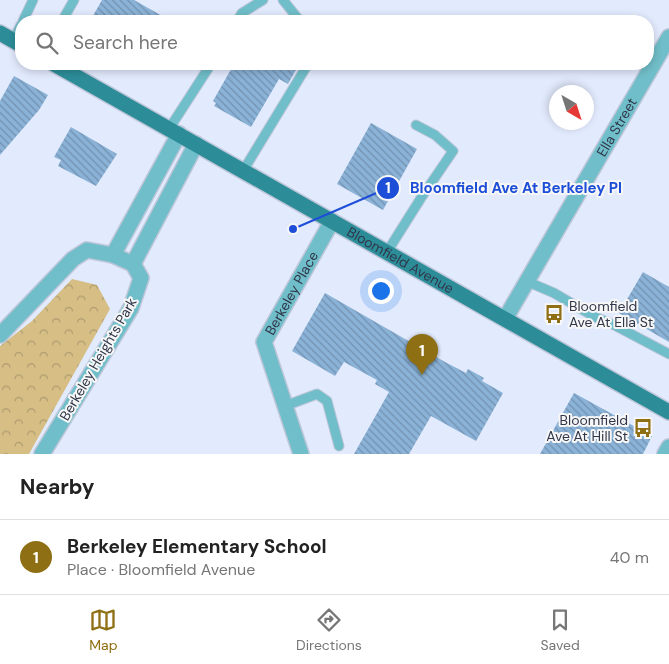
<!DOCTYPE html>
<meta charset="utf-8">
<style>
:root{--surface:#fff;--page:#f2f2f2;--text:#222;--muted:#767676;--line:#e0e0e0;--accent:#8e6f13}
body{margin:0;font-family:"DM Sans",sans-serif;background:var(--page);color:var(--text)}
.compass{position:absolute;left:549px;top:85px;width:45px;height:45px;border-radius:50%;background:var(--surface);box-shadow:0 2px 8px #0003;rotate:141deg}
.you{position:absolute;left:380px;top:290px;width:18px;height:18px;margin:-12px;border:4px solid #fff;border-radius:50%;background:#1a73e8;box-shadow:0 0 0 8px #1a73e833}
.badge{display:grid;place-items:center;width:32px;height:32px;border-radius:50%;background:var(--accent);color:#fff;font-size:16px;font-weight:700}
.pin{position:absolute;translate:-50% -41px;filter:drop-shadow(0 1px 2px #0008)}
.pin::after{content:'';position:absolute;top:26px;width:18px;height:15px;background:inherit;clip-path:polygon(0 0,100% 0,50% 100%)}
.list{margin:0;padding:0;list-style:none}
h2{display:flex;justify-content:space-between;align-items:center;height:65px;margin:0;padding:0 20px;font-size:21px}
h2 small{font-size:16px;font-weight:400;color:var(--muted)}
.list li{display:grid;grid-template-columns:32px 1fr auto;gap:15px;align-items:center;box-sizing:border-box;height:75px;padding:0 20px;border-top:1px solid var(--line)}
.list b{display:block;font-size:19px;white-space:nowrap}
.list p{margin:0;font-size:16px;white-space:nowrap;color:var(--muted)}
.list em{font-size:16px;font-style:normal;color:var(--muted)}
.icon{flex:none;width:28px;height:28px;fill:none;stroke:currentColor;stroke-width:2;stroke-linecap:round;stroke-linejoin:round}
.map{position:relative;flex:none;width:669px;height:454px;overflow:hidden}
.search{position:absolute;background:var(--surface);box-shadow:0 2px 8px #0003;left:15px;right:15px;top:15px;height:55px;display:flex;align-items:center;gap:12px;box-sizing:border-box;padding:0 18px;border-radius:20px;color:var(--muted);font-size:19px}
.sheet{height:140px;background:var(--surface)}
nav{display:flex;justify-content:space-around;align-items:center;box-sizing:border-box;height:70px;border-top:1px solid var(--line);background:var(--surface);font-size:14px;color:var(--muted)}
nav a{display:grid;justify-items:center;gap:2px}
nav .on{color:var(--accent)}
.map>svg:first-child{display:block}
.park{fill:url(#park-crowns)}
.building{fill:url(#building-back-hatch)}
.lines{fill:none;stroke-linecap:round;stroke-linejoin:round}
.lane-casing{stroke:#bec6d9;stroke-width:11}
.street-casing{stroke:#bec6d9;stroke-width:18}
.primary-casing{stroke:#bec6d9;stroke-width:18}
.lane{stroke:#70bec9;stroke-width:9}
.street{stroke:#70bec9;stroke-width:15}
.primary{stroke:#2c8d99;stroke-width:15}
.labels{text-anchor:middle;stroke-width:4;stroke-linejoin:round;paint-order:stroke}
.street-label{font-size:14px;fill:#30374a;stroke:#f7f7f7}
.poi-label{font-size:14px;fill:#30374a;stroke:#f7f7f7;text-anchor:start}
.leader{fill:none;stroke:#1d4ed8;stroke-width:2}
.callout-dot{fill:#1d4ed8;stroke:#f7f7f7;stroke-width:2}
.mark-label{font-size:15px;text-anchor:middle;font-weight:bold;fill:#fff}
.callout-label{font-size:15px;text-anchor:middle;font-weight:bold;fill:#1d4ed8;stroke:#f7f7f7;stroke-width:4;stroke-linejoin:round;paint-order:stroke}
</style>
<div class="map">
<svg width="669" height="454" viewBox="0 0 669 454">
<defs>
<pattern id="park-crowns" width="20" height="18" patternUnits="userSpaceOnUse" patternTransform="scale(1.25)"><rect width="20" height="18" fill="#d6be85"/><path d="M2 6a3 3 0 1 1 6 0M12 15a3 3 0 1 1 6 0" fill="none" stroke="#ae9b6f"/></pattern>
<pattern id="building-back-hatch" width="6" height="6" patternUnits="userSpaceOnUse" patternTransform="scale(1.25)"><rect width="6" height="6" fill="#8bb2d7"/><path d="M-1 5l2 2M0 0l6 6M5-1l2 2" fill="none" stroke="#7292b0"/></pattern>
</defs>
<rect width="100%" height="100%" fill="#e2eafd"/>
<path class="park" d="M 72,279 L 97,285 L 110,309 L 29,454 L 0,454 L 0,346 L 32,321 Z"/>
<path class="building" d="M 102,0 L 134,0 L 171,21 L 90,21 Z
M 234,64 L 289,64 L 297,68 L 288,84 L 279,79 L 251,127 L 214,106 L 216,103 L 213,101 Z
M 14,76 L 48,95 L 39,110 L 0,155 L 0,101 Z
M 371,123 L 417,149 L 383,210 L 337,184 Z
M 71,127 L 117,154 L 96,186 L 58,166 L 61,160 L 54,157 Z
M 643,272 L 669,287 L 669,342 L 619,313 Z
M 325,293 L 445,362 L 466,373 L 468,369 L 484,378 L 482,381 L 503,393 L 476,441 L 431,416 L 409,454 L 354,454 L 389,392 L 375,384 L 377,380 L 344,362 L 335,376 L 292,351 Z
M 574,393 L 652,436 L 643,454 L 540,454 Z"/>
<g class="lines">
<g class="lane-casing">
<path id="lane" d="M 283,0 L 300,21
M 23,21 L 33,0
M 62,21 L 74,0
M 237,21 L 242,13 L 263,0
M 13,41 L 21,25
M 169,129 L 211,64
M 243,171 L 308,64
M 387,252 L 421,198 L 453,151 L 435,135 L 416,125
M 526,281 L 554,293 L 595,317 L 614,325 L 669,354
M 285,406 L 317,394 L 327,401 L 339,446"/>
</g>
<g class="street-casing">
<g id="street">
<path d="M 113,255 L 179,134"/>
<path d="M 133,264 L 196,144"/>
<path id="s1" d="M 505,319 L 669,37"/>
<path d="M 0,335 L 73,259 L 87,250 L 113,255 L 133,264 L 141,278 L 131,308 L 42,454"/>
<path id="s2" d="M 301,454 L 264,342 L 332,221"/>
<path d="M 665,454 L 669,447"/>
</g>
</g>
<g class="primary-casing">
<g id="primary">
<path d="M 0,33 L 21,45"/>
<path id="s3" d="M 54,64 L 669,412"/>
</g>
</g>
<use href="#lane" class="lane"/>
<use href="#street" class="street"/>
<use href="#primary" class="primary"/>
</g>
<defs>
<g id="bus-bare" transform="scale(1.5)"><path d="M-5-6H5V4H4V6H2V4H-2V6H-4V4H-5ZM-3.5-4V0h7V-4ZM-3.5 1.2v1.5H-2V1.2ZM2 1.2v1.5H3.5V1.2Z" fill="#8e6f13" stroke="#f7f7f7" stroke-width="2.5" paint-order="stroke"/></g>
</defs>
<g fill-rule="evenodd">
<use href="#bus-bare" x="554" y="314"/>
<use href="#bus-bare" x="643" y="428"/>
</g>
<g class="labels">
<g class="street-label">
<text dy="5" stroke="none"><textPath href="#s1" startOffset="222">Ella Street</textPath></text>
<text dy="5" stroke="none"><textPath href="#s3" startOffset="398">Bloomfield Avenue</textPath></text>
<text dy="5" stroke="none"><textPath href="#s2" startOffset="174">Berkeley Place</textPath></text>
<text transform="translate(98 359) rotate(-60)" y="5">Berkeley Heights Park</text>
</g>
<g class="poi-label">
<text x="569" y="311">Bloomfield<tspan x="569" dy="16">Ave At Ella St</tspan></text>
<text x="628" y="425" text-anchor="end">Bloomfield<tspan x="628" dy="16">Ave At Hill St</tspan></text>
</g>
</g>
<path class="leader" d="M293 229L388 188"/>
<g class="callout-dot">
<circle cx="293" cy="229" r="5"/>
<circle cx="388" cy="188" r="12"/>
</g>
<g class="mark-label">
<text x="388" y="193">1</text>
</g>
<g class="callout-label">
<text x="516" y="193">Bloomfield Ave At Berkeley Pl</text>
</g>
</svg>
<svg class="compass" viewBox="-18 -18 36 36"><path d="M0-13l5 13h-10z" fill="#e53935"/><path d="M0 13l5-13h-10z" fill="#767676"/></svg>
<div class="you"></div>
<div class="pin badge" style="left:422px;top:375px">1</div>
<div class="search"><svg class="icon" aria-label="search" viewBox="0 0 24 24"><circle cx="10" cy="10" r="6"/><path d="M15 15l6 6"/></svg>Search here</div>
</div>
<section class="sheet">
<h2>Nearby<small></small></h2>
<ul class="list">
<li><span class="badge">1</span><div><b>Berkeley Elementary School</b><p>Place · Bloomfield Avenue</p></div><em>40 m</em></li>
</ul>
</section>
<nav>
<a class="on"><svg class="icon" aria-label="map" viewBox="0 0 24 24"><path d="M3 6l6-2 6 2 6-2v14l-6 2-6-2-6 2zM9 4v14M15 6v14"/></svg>Map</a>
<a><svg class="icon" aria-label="directions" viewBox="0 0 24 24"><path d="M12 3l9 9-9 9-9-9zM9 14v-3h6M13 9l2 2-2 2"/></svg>Directions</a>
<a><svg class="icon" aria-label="saved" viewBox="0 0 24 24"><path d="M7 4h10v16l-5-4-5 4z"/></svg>Saved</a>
</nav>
